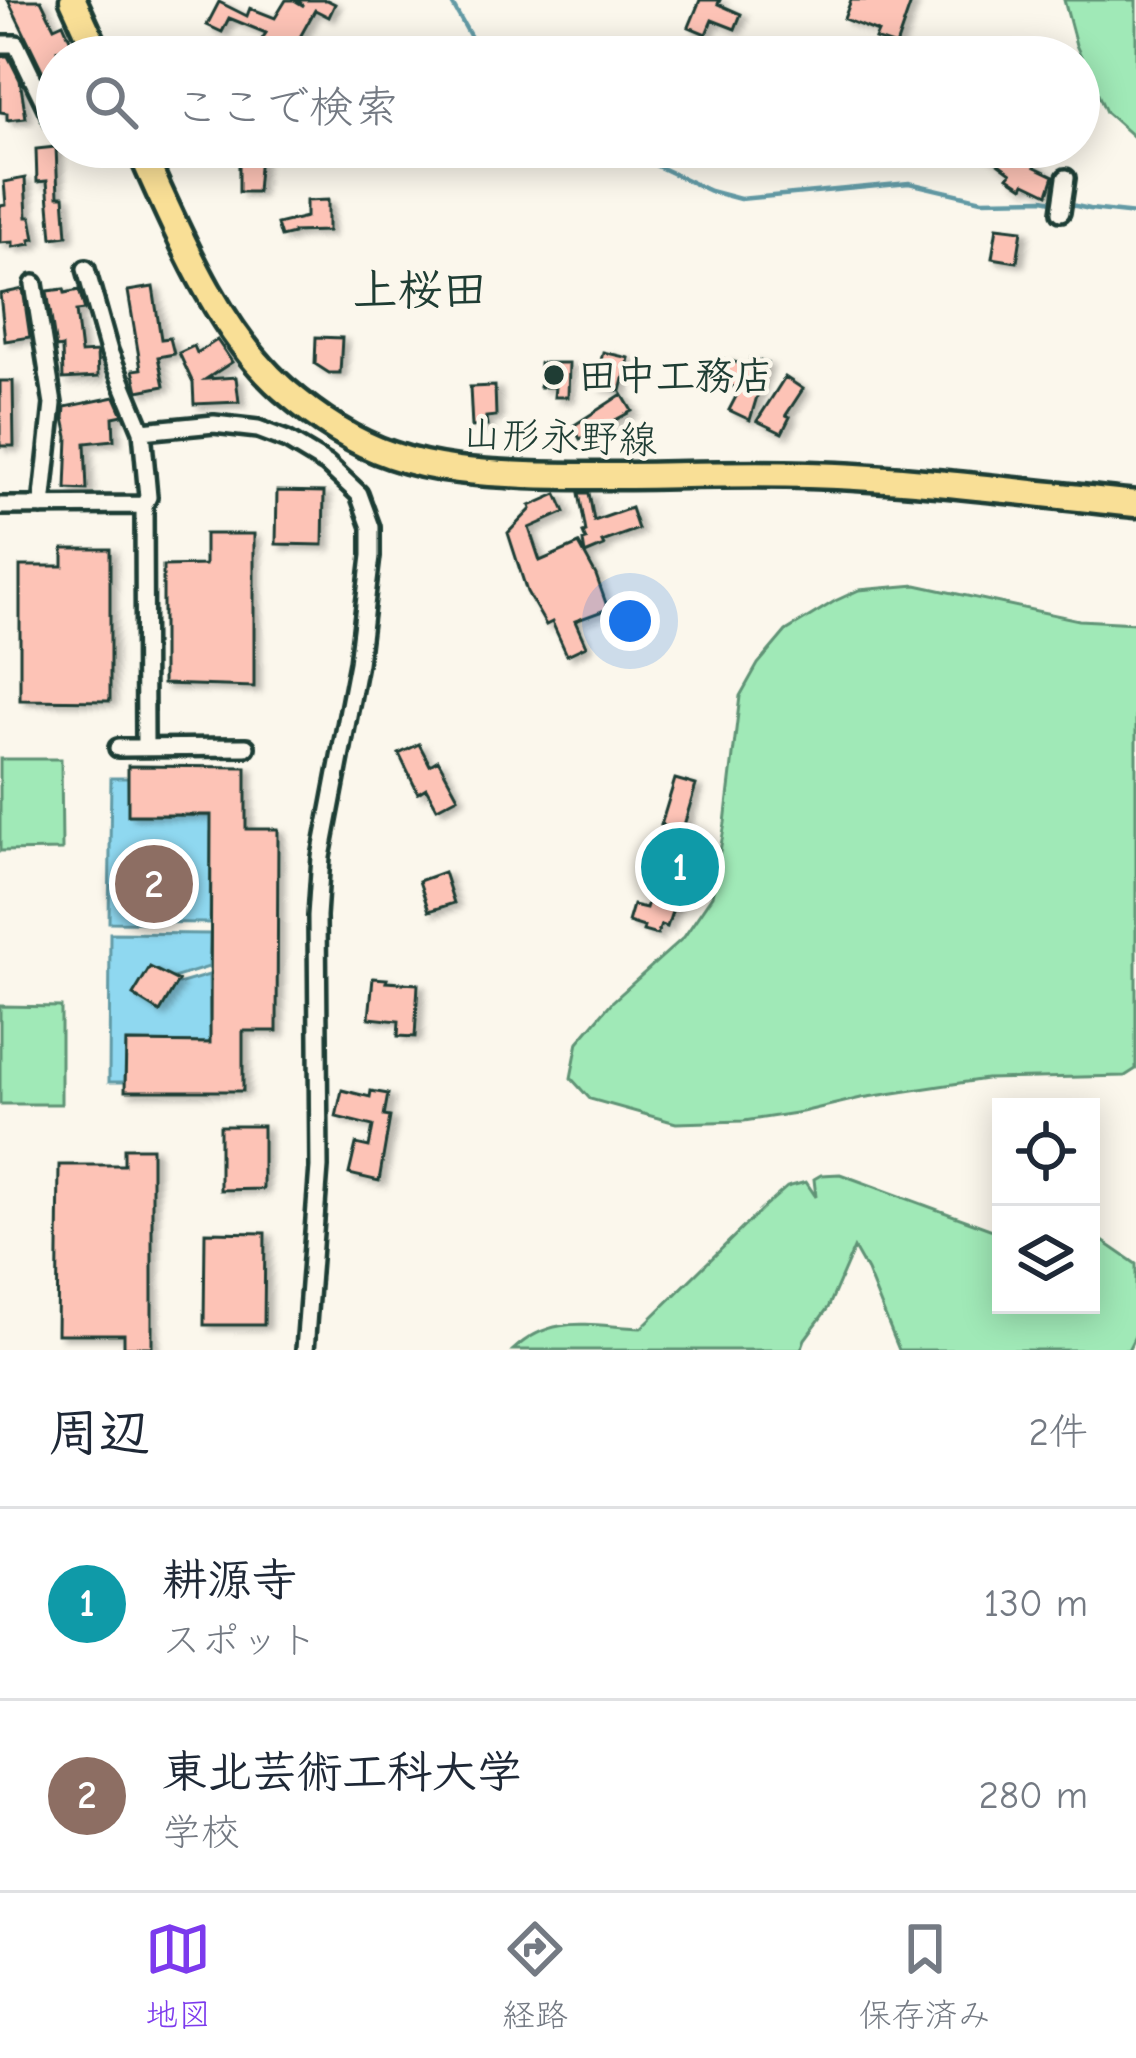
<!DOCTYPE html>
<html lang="ja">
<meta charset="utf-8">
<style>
:root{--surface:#fff;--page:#f2f2f3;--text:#1f2937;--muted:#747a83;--line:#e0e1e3;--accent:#7c3aed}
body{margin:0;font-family:"Comic Neue","Klee One",sans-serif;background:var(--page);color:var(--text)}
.controls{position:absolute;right:36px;bottom:36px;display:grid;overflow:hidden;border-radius:0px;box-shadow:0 6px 30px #0003}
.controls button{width:108px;height:108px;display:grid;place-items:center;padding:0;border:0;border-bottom:3px solid var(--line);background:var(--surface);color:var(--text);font:60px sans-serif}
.you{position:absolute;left:630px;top:621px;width:42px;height:42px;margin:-30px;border:9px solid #fff;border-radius:50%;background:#1a73e8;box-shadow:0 0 0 18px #1a73e833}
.badge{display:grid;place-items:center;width:78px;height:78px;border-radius:50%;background:var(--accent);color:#fff;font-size:39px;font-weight:700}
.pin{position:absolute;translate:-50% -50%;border:6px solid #fff;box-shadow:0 3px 12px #0006}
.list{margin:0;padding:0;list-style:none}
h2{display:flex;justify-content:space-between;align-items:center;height:156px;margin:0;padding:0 48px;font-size:51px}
h2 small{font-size:39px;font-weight:400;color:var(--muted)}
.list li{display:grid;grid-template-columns:78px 1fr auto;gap:36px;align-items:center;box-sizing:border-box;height:192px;padding:0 48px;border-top:3px solid var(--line)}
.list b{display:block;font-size:45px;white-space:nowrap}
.list p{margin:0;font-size:39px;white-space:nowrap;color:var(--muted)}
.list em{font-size:39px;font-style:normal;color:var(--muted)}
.icon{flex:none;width:66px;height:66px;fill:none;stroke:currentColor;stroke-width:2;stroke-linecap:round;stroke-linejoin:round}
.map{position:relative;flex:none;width:1136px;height:1350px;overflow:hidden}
.search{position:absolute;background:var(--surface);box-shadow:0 6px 30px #0003;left:36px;right:36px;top:36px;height:132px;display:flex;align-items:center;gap:30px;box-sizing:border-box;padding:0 42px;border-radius:66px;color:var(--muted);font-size:45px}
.sheet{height:540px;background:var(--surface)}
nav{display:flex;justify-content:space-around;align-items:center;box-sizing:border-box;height:168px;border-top:3px solid var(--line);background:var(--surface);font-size:33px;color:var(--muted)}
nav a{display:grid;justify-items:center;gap:6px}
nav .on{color:var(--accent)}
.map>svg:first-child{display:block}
.green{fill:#a0e9b7;stroke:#609376;stroke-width:3}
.water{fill:#8fd8f0;stroke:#629aa5;stroke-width:3}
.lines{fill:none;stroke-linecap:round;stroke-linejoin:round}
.stream{stroke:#629aa5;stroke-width:4.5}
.building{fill:#fdc3b6;stroke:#1f3d34;stroke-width:3;filter:url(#shadow)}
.street-casing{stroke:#1f3d34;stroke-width:24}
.primary-casing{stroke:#1f3d34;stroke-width:33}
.street{stroke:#fbf7ec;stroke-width:15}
.primary{stroke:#f9df96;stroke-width:24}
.poi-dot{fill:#1f3d34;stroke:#fbf7ec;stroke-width:4.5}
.labels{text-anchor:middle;stroke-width:9;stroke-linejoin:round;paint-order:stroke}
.poi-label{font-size:39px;font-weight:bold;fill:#1f3d34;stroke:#fbf7ec;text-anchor:start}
.street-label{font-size:39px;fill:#1f3d34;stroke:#fbf7ec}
.quarter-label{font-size:45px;font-weight:bold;fill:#1f3d34;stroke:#fbf7ec}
</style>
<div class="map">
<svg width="1136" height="1350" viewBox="0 0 1136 1350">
<defs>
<filter id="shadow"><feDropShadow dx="6" dy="4" stdDeviation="3" flood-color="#0004"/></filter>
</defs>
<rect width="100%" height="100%" fill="#fbf7ec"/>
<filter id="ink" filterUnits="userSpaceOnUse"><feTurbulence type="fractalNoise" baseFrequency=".00833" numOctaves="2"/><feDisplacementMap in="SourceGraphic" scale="24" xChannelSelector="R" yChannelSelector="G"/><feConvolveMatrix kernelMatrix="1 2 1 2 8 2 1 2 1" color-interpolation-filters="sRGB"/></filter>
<g filter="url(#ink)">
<path class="green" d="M 1064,0 L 1136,0 L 1136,139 L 1106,112 L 1076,45 Z
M 916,585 L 1079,620 L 1136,623 L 1136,1069 L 1125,1076 L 986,1079 L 861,1098 L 802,1112 L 744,1121 L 676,1123 L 590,1099 L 571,1078 L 578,1042 L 612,1002 L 684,937 L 712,896 L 725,823 L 740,696 L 758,664 L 786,631 L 835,601 L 859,590 Z
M 0,759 L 61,759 L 62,850 L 0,851 Z
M 0,1006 L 61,1007 L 61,1104 L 0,1104 Z
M 840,1174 L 1001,1233 L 1001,1305 L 1091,1305 L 1091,1233 L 1136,1264 L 1136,1334 L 1128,1350 L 899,1350 L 867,1271 L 854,1248 L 828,1308 L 805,1339 L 801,1350 L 513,1350 C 553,1313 590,1326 641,1328 L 761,1210 L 787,1187 L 806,1182 L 816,1197 L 814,1179 L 821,1175 Z"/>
<path class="water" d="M 111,778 L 128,778 L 129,815 L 231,816 L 211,832 L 210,923 L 109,922 Z
M 110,933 L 210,934 L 209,967 L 173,978 L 175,985 L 209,975 L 210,1027 L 230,1028 L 230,1043 L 126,1042 L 125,1082 L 109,1082 Z"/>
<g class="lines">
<path class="stream" d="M 450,0 L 482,57
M 617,147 L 710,191 L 740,199 L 909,183 L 982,200 L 1043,199 L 1090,209 L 1136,214"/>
</g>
<path class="building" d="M 8,0 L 41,0 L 54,27 L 63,23 L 72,44 L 57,50 L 57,101 Z
M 286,0 L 294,0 L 304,6 L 297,0 L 327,0 L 335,4 L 329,17 L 315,10 L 290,55 L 262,39 L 266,33 L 229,18 L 222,32 L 207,25 L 219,2 L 247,16 L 250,8 L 275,18 Z
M 700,0 L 720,0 L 718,4 L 741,14 L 735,29 L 712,20 L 706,34 L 689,27 Z
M 851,0 L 912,0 L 896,46 L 875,39 L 878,32 L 844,19 Z
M 0,56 L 8,56 L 20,80 L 26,118 L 7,120 L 7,113 L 0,112 Z
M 56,147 L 58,196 L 64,196 L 67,236 L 52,238 L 47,181 L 37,182 L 36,149 Z
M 976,147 L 1009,147 L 1037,164 L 1035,167 L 1054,176 L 1048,194 L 1025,183 L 1023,187 L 1008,177 L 1011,173 Z
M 238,149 L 260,154 L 257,192 L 239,192 L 239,160 L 236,159 Z
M 25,178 L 27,217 L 31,217 L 35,239 L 30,240 L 31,244 L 13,247 L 13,242 L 0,243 L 0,206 L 6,205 L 4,182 Z
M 328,200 L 328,231 L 293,232 L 293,234 L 281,237 L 277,224 L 306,217 L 306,201 Z
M 997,227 L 1022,230 L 1017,262 L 992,258 Z
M 153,287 L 161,339 L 170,338 L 174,354 L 158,357 L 164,386 L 138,391 L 133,370 L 141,369 L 128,291 Z
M 23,289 L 30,337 L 5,341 L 0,294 Z
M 64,289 L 65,293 L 79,290 L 85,310 L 76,311 L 81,353 L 97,352 L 98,377 L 63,379 L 62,347 L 56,348 L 47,291 Z
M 316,337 L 342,338 L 340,373 L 329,373 L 315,364 Z
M 217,340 L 232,362 L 206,379 L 236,377 L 239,402 L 194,404 L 193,383 L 179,353 L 194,346 L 197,353 Z
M 603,352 L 629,358 L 621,391 L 595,386 Z
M 750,358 L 767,363 L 750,420 L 729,410 L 740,389 L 717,382 L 724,359 L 748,366 Z
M 540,363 L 569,363 L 568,397 L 554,397 L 555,387 L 540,387 Z
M 785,377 L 803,389 L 786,415 L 790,417 L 782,433 L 757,421 Z
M 0,381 L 13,381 L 14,446 L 0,446 Z
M 495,386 L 496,416 L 486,417 L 487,426 L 472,427 L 470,387 Z
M 622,394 L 632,411 L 580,439 L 573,426 Z
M 115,397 L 123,415 L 113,417 L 114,440 L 85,443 L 87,490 L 66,489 L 68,437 L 64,418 L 65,407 Z
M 277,491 L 324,492 L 323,545 L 276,544 Z
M 579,493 L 589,493 L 594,521 L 631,508 L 638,529 L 602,542 L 604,546 L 585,554 L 583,541 L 586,540 L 583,533 L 586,532 Z
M 557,494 L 565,512 L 529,528 L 540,561 L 579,544 L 596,575 L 608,609 L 575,621 L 586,646 L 567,655 L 552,622 L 546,625 L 527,592 L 508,533 L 531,509 L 530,506 Z
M 205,534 L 254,534 L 254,687 L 163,684 L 163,566 L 205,565 Z
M 63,549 L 110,549 L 110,701 L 20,700 L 20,566 L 63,566 Z
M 419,744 L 430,765 L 438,760 L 458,797 L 437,808 L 426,788 L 418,793 L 399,754 Z
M 128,766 L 246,767 L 246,829 L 278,829 L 277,1031 L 243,1031 L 243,1091 L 125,1091 L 126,1042 L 210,1043 L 211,815 L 128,815 Z
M 675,779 L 696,785 L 682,832 L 661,825 Z
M 673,846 L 698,854 L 686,892 L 679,890 L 667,927 L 661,925 L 657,935 L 643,931 L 644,927 L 628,922 L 633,905 L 646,908 L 655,880 L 662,882 Z
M 444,872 L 454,903 L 429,911 L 419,881 Z
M 150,967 L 178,981 L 160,1012 L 133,995 Z
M 373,978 L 387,979 L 386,982 L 418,984 L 415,1037 L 398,1036 L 399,1021 L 369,1018 Z
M 342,1090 L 370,1097 L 371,1091 L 388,1094 L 384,1116 L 390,1117 L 379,1181 L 349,1174 L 356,1144 L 369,1147 L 373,1126 L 336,1117 Z
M 220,1126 L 263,1126 L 263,1189 L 220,1190 Z
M 124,1148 L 152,1148 L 152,1347 L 124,1347 L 124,1334 L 57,1334 L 59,1165 L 124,1165 Z
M 205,1232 L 265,1233 L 264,1325 L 204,1325 Z"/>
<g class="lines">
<g class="street-casing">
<path id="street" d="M 0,44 L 16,44 L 57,129
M 1061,212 L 1066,178
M 86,269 L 109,351 L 142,431 L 148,497 L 144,505 L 145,748
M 34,284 L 53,404 L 42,506
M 142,431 L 214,424 L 258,429 L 287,440 L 327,464 L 359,494 L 371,527 L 371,556 L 358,663 L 321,857 L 317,916 L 319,1167 L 305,1350
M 0,506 L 144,505
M 118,748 L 246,747"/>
</g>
<g class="primary-casing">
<path id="primary" d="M 73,0 L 99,57
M 139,147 C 175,226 217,331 283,389 C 313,415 352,442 391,455 C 434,470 480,473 526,475 C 620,479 714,472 809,475 C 918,478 1027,493 1136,504"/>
</g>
<use href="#street" class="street"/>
<use href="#primary" class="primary"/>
</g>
</g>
<circle class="poi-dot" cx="554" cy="375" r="12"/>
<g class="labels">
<g class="poi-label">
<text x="578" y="389">田中工務店</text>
</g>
<g class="street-label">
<text transform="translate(560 436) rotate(2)" y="14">山形永野線</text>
</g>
<g class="quarter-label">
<text x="420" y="305">上桜田</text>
</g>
</g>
</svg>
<div class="controls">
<button><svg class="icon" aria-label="locate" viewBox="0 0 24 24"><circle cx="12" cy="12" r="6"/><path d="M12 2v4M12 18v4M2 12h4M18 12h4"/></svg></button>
<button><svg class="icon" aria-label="layers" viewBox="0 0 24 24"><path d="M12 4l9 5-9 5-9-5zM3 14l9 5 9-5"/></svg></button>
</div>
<div class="you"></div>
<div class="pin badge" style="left:680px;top:867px;background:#0f9aa8">1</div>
<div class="pin badge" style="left:154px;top:884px;background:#8d6e63">2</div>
<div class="search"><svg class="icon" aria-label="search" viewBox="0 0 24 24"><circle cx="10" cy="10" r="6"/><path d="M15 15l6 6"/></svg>ここで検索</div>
</div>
<section class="sheet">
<h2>周辺<small>2件</small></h2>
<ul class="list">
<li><span class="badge" style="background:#0f9aa8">1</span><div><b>耕源寺</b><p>スポット</p></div><em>130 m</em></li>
<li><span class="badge" style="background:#8d6e63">2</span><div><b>東北芸術工科大学</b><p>学校</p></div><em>280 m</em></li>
</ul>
</section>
<nav>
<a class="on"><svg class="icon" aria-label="map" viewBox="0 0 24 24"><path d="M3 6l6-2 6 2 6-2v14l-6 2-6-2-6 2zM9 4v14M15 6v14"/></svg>地図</a>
<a><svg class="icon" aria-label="directions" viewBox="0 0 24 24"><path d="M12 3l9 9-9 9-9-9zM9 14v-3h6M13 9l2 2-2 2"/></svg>経路</a>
<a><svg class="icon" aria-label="saved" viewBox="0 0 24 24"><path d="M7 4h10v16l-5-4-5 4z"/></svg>保存済み</a>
</nav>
